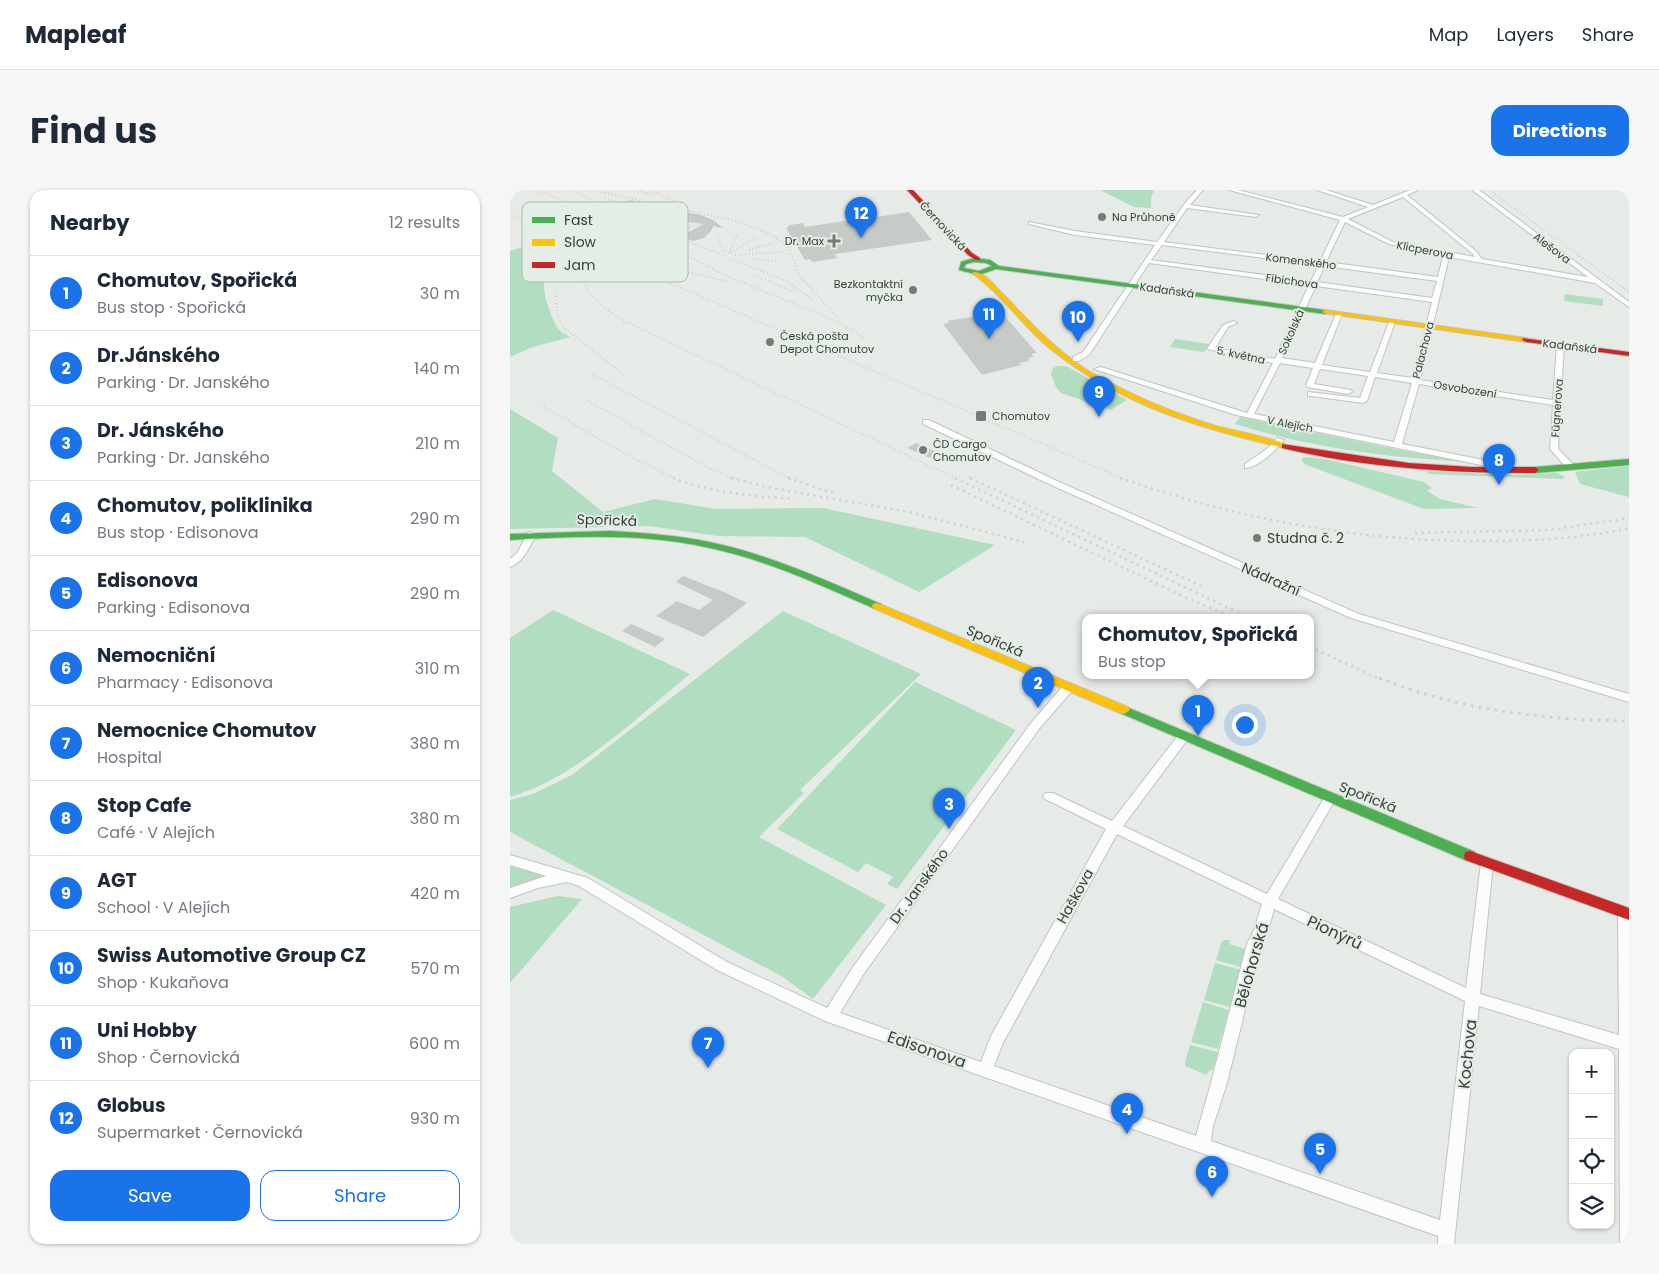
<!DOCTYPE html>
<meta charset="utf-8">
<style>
:root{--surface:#fff;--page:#f6f6f7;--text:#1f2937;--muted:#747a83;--line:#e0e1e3;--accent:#1a73e8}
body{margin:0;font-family:Poppins,sans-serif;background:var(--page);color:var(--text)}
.controls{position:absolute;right:15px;bottom:15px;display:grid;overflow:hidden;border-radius:10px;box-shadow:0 1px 4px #0004}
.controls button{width:45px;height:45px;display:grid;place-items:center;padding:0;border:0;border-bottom:1px solid var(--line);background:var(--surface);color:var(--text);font:25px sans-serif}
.you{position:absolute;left:734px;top:534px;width:18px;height:18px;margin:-12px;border:4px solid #fff;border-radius:50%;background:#1a73e8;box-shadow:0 0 0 8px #1a73e833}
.badge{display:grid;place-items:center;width:32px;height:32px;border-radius:50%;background:var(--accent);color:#fff;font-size:16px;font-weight:700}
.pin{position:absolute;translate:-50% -41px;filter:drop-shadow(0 1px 2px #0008)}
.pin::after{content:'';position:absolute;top:26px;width:18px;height:15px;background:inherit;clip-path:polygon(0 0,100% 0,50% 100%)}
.popup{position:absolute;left:572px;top:424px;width:232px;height:65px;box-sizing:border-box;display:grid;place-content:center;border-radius:10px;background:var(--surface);filter:drop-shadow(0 1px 4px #0005);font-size:16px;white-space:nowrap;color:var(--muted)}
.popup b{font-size:19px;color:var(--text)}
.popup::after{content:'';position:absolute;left:50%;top:100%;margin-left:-10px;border:10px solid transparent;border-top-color:var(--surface)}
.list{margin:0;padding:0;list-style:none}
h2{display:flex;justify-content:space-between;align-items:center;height:65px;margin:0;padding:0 20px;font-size:21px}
h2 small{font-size:16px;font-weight:400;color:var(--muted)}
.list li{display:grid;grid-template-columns:32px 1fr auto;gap:15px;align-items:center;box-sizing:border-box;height:75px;padding:0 20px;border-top:1px solid var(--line)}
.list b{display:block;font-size:19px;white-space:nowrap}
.list p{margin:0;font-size:16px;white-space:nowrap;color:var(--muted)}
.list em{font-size:16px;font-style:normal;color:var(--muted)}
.actions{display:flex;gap:10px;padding:15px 20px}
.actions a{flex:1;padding:11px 0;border:1px solid var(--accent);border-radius:15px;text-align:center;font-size:18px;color:var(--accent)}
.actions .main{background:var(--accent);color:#fff}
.icon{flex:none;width:28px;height:28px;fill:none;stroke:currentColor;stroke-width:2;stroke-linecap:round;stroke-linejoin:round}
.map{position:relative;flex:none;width:1119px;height:1054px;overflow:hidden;border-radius:15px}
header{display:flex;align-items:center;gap:30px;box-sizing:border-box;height:70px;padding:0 25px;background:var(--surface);border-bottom:1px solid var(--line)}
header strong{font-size:24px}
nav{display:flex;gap:28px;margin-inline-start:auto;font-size:18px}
.intro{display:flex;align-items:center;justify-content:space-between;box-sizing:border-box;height:120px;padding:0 30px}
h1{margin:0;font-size:35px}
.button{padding:12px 22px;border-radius:15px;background:var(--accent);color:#fff;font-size:18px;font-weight:700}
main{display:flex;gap:30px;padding:0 30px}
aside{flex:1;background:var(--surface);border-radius:15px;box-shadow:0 1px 4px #0004}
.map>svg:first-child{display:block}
.green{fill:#b1ddc0}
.building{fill:#c6cbc7}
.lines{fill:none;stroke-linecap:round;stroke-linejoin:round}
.street-casing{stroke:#c0c4c1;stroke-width:2}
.fast-casing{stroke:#c0c4c1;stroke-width:2}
.slow-casing{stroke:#c0c4c1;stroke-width:2}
.jam-casing{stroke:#c0c4c1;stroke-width:2}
.street{fill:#fbfcfb;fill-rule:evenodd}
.fast{fill:#4caf50;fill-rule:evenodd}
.slow{fill:#ffc107;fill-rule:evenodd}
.jam{fill:#c62828;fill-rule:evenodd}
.rail-far2{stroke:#cfd0cf;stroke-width:2;stroke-dasharray:1 2.5;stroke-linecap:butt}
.rail-far1{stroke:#cfd0cf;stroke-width:2.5;stroke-dasharray:2 4.5;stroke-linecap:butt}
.rail{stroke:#cfd0cf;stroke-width:3;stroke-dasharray:2.5 5.5;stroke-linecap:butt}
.poi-dot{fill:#767b77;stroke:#e3eee6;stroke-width:2}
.labels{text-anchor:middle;stroke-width:4;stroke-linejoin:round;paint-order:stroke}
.far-poi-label{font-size:11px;fill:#3a3e3b;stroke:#e3eee6;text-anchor:start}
.far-street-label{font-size:11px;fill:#3a3e3b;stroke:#e3eee6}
.street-label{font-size:14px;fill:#3a3e3b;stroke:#e3eee6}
.poi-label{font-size:14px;fill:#3a3e3b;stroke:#e3eee6;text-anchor:start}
.near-street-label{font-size:16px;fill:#3a3e3b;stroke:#e3eee6}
.key{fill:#e3eee6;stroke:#b0b9b3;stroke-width:1}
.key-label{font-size:14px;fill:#3a3e3b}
</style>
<header>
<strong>Mapleaf</strong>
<nav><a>Map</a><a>Layers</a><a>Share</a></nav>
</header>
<div class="intro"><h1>Find us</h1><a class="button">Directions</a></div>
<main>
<aside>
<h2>Nearby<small>12 results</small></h2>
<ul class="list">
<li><span class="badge">1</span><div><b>Chomutov, Spořická</b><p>Bus stop · Spořická</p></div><em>30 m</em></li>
<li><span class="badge">2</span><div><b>Dr.Jánského</b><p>Parking · Dr. Janského</p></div><em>140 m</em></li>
<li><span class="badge">3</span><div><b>Dr. Jánského</b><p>Parking · Dr. Janského</p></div><em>210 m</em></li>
<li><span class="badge">4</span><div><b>Chomutov, poliklinika</b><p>Bus stop · Edisonova</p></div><em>290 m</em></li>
<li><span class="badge">5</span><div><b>Edisonova</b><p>Parking · Edisonova</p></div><em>290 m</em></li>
<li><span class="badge">6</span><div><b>Nemocniční</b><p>Pharmacy · Edisonova</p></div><em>310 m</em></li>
<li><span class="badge">7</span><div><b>Nemocnice Chomutov</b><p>Hospital</p></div><em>380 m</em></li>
<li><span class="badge">8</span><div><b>Stop Cafe</b><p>Café · V Alejích</p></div><em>380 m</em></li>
<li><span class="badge">9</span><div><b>AGT</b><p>School · V Alejích</p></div><em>420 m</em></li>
<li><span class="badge">10</span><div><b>Swiss Automotive Group CZ</b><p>Shop · Kukaňova</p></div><em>570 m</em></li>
<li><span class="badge">11</span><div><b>Uni Hobby</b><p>Shop · Černovická</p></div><em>600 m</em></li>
<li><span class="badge">12</span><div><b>Globus</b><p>Supermarket · Černovická</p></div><em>930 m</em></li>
</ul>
<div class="actions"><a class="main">Save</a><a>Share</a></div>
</aside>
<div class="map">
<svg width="1119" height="1054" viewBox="0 0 1119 1054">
<rect width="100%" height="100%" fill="#e6ebe7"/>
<path class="green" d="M 590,0 L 644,0 L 641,8 L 641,18 L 624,17 Z
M 27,53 C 43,63 34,83 34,97 C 34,107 43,133 50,141 C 52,143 57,145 60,147 L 20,158 L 0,167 L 0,61 Z
M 1055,104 L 1093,109 L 1093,116 L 1054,111 Z
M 665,149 L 699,154 L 694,162 L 660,157 Z
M 548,176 L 556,176 L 617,210 L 601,220 L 551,203 L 546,197 L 541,184 L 543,178 Z
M 0,219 L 48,248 L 42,281 L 93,322 L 145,309 L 206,319 L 313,318 L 485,355 L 409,402 L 295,347 L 208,346 L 139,336 L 0,339 Z
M 730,227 L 890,260 L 961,272 C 880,268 802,258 725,234 Z
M 796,267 L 819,270 L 914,292 L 922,298 L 917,301 L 930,309 L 968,318 L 914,319 L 794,274 L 791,269 Z
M 1119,276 L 1119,307 L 1070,294 L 1065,282 Z
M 918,281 L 1006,285 L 1047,283 L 1055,287 L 1052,289 L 919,284 L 917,283 Z
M 43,420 L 180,484 C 127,527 66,588 0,607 L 0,448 Z
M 273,421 L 411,484 L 290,600 L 294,603 L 249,647 L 376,715 L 303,809 L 273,787 L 0,642 L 0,610 L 23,604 L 62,585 Z
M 405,492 L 506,540 L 387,699 L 377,694 L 383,687 L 356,673 L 348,682 L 267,639 Z
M 0,676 L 33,685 L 33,686 L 0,698 Z
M 48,706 L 72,709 L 0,793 L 0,717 Z
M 714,750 L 720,750 L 719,754 L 735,759 L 731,777 L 706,770 L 711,753 Z
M 705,773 L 731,780 L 720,817 L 694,810 Z
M 693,812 L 719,820 L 708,859 L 681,852 Z
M 680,855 L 708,862 L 703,879 L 698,882 L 697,885 L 675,876 L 675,872 Z"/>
<path class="building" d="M 121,10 L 151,22 L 174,22 L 191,25 L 203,30 L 213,38 L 203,36 L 201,41 L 194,48 L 183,51 L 171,46 L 194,34 L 156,29 L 136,32 L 101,16 Z
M 399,22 L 422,50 L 325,64 L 327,68 L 302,72 L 300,69 L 295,70 L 276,38 L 280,35 L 293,33 L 295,37 L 341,30 L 338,27 L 364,23 L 366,27 Z
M 491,122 L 527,163 L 521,164 L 524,167 L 518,168 L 520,171 L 509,173 L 511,175 L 472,185 L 433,134 L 439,133 L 437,131 Z
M 406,253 L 429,263 L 420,268 L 397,258 Z
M 173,386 L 214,402 L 237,413 L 193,447 L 146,426 L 167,411 L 189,420 L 203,410 L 166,392 Z
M 121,434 L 155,449 L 145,457 L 112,441 Z"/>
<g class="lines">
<g class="street-casing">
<path id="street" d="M 687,0 L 693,0 L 680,15 L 749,25 L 746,27 L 677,18 L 654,52 L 810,72 L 830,30 L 719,0 L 728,0 L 833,27 L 858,17 L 807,0 L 816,0 L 863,15 L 900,0 L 908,0 L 897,5 L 966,61 L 972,69 L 1078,87 L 962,0 L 969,0 L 1119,112 L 1119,117 L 1085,93 L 939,67 L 910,190 L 1043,210 L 1047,155 L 1054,153 L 1048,259 L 1062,273 L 1062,277 L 1056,277 L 1040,259 L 1043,215 L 909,194 L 892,254 L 979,271 L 979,275 L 976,276 L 726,225 L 584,179 L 591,177 L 737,223 L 763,173 L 697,159 L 713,135 L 724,131 L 727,133 L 718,137 L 705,158 L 765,169 L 799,95 L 639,73 L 579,165 L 569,171 L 563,171 L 563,167 L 573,162 L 645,55 L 565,45 L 519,34 L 519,32 L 565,41 L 647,52 L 676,12 ZM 893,7 L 962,63 L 965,67 L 883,52 L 838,29 ZM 835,32 L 879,54 L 933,66 L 928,87 L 816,72 ZM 652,55 L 809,75 L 801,91 L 641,70 ZM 815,76 L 927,91 L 922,108 L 807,92 ZM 806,96 L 922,112 L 903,188 L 867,183 L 885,132 L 882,130 L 879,132 L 860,182 L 812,175 L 832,124 L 829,122 L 826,124 L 805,173 L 772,168 ZM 770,173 L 803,178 L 796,195 L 797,197 L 838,204 L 842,202 L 841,200 L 804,194 L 810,179 L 858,186 L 850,208 L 798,202 L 798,206 L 801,206 L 853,213 L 857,211 L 865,187 L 902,193 L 884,252 L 744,224 Z
M 1111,0 L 1119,0 L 1119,3 L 1112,1 Z
M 413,230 L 419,230 L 547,291 L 849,424 L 1119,504 L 1119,512 L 841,428 L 541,295 L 413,234 Z
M 767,248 L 774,250 C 767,259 747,279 735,278 L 735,274 L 758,258 Z
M 21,342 L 26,345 C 19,357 14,372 0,377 L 0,369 L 7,363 L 18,343 Z
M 558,494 L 563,498 L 562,501 L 529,539 L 353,785 L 330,823 L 471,872 L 481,846 L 596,639 L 535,609 L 533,606 L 535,603 L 543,603 L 602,631 L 670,543 L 674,542 L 680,546 L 678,549 L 613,636 L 757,704 L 816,605 L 824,605 L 826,608 L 768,709 L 956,798 L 971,673 L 972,669 L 977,668 L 982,669 L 983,673 L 970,804 L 1109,845 L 1108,723 L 1110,719 L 1115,717 L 1119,719 L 1119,1054 L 1110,1054 L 1109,859 L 969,816 L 944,1054 L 928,1054 L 928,1046 L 315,831 L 207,780 L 69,696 L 57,692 L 28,698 L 0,708 L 0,698 L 36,686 L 0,675 L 0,665 L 78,688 L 217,772 L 317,818 L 343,777 L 521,533 L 554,495 ZM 607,644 L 752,714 L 744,740 L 737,754 L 701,893 L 686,946 L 484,876 L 493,853 ZM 764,719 L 955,811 L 930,1030 L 701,951 L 703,936 L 717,893 L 751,755 L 758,741 Z"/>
</g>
<g class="fast-casing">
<path id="fast" d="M 464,68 L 480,70 L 489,76 L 815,120 L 818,122 L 815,124 L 486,79 L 469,85 L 449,80 L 451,72 ZM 464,72 L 476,73 L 482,76 L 469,81 L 454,78 L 456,74 Z
M 1119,269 L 1119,275 L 1025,283 L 1021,280 L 1025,277 Z
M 100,341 C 133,343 166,345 199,352 C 258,364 315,390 371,414 L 372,416 L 367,419 L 363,418 C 310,395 257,370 200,358 C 135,343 67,346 0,350 L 0,344 Z
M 614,516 L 965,662 L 966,666 L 965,670 L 960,671 L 955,670 L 610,523 L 608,520 Z"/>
</g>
<g class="slow-casing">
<path id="slow" d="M 463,82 C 473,81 483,94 490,101 C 517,129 544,159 577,180 C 618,204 661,222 706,236 C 721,240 771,250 779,256 L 775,258 C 692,239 610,215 542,160 C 514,138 492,104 463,84 Z
M 815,120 L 1016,148 L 1020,150 L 1016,152 L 813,123 L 813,121 Z
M 367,413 L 618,517 L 620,520 L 614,524 L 610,523 L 363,418 L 362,416 L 363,414 Z"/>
</g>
<g class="jam-casing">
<path id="jam" d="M 397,0 L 403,0 L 462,63 L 470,68 L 470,70 L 466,70 L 458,65 Z
M 1013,148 L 1119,162 L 1119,166 L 1016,152 L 1012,150 Z
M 772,254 L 899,273 L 962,277 L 1025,277 L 1029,280 L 1025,283 C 940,283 855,278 772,258 Z
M 960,661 L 1119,718 L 1119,730 L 955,670 L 954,666 L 955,662 Z"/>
</g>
<use href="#street" class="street"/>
<use href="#fast" class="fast"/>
<use href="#slow" class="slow"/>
<use href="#jam" class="jam"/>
<path class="rail-far2" d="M 27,0 L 152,52 L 212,84 L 324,130 L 355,148
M 61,0 L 115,26
M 81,0 L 226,31 L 262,45 L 278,57 L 291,88 L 331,131
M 127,0 L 146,5
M 140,0 L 173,15
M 979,0 L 1119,102
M 95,8 L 129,22
M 52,19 L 170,67
M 42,22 L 60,30
M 0,24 L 614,289
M 142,24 L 149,37
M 108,26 L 145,38
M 151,37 L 153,23
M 155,37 L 177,23
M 20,39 L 53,61 L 62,71 L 80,104 L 96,119 L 114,131 L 447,289
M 159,39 L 202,34
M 156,42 L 210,64
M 170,42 L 195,45
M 208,47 L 214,63
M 85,55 L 121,66
M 239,60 L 263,53
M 115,61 L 157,67
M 219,63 L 227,46
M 221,63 L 246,47
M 225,65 L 272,62
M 114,67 L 219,92
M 221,69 L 276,91 L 303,110
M 244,69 L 266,71
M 245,85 L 281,101
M 46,99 L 47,125 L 53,137 L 115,186
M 82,184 L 281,289
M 78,211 L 197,277 L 225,289
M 31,215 L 121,267 L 166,289
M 458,287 L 462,289"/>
<path class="rail-far1" d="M 163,288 C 202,303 243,306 285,309
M 221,288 L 256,297 L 399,322 L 514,352
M 278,288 L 326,304
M 445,288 L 738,427
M 460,288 L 691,396
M 610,288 C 726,328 845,351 968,351 C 1019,351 1069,349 1119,338
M 441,295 L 668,404 L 715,424
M 905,343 L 1039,340 L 1119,328
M 800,457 L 872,490"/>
<path class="rail" d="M 869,488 C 949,520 1034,530 1119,531"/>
</g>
<g class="poi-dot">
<circle cx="592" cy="27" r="5"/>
<path d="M321.5 43.5h5v5h5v5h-5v5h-5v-5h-5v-5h5z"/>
<circle cx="403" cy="100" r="5"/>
<circle cx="260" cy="152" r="5"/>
<rect x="465" y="220" width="12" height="12" rx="2.5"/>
<circle cx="413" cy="260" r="5"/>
<circle cx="747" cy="348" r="5"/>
</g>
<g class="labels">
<g class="far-poi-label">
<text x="602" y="31">Na Průhoně</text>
<text x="314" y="55" text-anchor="end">Dr. Max</text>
<text x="393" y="98" text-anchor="end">Bezkontaktní<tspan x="393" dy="13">myčka</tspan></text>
<text x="270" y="150">Česká pošta<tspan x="270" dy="13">Depot Chomutov</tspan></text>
<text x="482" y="230">Chomutov</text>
<text x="423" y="258">ČD Cargo<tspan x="423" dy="13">Chomutov</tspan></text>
</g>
<g class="far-street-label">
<text transform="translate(433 36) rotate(47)" y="4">Černovická</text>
<text transform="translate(1042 58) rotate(37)" y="4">Alešova</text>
<text transform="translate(915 60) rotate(11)" y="4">Klicperova</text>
<text transform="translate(791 71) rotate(7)" y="4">Komenského</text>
<text transform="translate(782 91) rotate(8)" y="4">Fibichova</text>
<text transform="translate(657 100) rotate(8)" y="4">Kadaňská</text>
<text transform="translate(781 142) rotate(-66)" y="4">Sokolská</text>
<text transform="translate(1060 156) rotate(7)" y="4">Kadaňská</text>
<text transform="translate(913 160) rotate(-76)" y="4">Palachova</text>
<text transform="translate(731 165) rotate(12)" y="4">5. května</text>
<text transform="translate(955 199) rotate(9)" y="4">Osvobození</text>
<text transform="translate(1047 218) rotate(-86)" y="4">Fügnerova</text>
<text transform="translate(780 234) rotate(11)" y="4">V Alejích</text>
</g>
<g class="street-label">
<text transform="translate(97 330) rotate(2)" y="5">Spořická</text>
<text transform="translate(761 389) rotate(24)" y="5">Nádražní</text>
<text transform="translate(485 451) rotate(23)" y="5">Spořická</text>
<text transform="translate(858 607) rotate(22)" y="5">Spořická</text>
<text transform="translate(409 696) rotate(-54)" y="5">Dr. Janského</text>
<text transform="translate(565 706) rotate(-61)" y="5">Haškova</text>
</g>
<g class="poi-label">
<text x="757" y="353">Studna č. 2</text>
</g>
<g class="near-street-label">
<text transform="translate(825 742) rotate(25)" y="6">Pionýrů</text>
<text transform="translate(741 775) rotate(-74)" y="6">Bělohorská</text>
<text transform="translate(417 859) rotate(19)" y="6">Edisonova</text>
<text transform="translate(957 864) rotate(-84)" y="6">Kochova</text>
</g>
</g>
<rect x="12" y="12" width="166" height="80" rx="8" class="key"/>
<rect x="22" y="27" width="23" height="6" fill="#4caf50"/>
<rect x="22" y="49" width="23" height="7" fill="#ffc107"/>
<rect x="22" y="72" width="23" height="6" fill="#c62828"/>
<g class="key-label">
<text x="54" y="35">Fast</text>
<text x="54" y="57">Slow</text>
<text x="54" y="80">Jam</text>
</g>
</svg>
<div class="controls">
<button>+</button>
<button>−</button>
<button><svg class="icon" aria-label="locate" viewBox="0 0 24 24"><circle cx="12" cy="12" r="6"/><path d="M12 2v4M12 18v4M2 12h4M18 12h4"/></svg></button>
<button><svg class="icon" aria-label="layers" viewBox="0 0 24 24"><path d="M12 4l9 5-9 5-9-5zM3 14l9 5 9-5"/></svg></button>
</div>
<div class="you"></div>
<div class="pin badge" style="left:688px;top:546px">1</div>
<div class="popup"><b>Chomutov, Spořická</b>Bus stop</div>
<div class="pin badge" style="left:528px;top:518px">2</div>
<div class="pin badge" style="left:439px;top:639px">3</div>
<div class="pin badge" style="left:617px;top:944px">4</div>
<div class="pin badge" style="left:810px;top:984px">5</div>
<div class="pin badge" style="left:702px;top:1007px">6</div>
<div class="pin badge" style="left:198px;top:878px">7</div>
<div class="pin badge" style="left:989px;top:295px">8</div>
<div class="pin badge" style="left:589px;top:227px">9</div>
<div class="pin badge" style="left:568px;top:152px">10</div>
<div class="pin badge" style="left:479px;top:149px">11</div>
<div class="pin badge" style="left:351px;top:48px">12</div>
</div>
</main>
